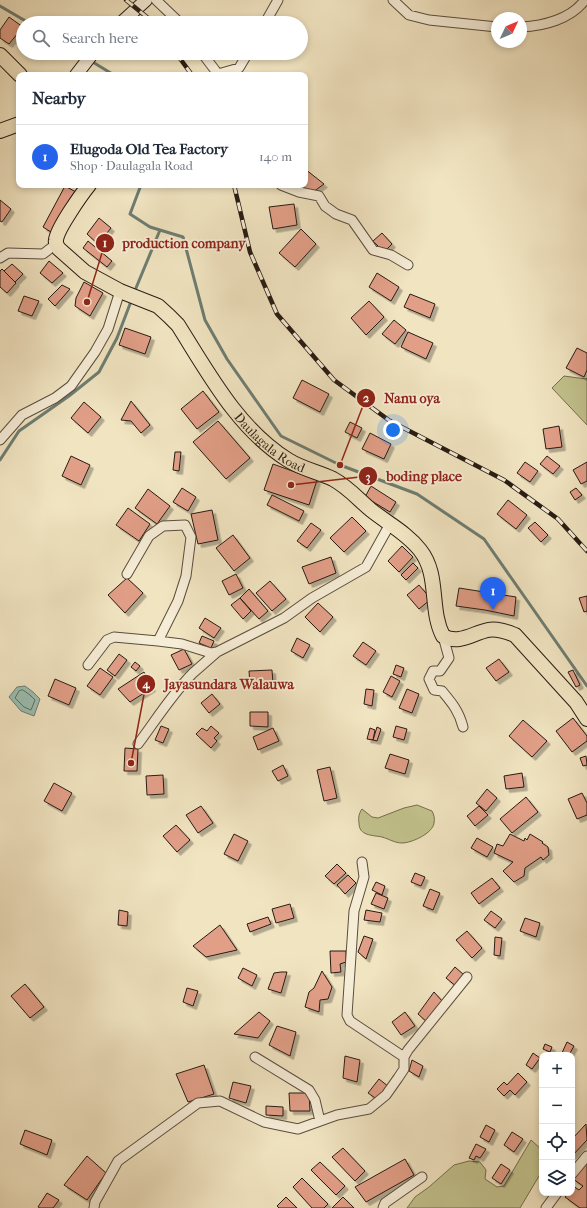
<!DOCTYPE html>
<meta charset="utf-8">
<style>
:root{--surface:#fff;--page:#f6f6f7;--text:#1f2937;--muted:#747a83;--line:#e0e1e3;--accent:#2563eb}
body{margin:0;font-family:"IM FELL French Canon",serif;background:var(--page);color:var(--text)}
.controls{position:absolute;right:12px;bottom:12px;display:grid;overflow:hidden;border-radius:8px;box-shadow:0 2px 6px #0003}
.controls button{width:36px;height:36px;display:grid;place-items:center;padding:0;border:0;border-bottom:1px solid var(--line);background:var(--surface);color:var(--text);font:20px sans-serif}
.compass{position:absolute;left:491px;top:12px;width:36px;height:36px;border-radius:50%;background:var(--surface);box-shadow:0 2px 6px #0003;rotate:46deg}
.you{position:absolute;left:393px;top:430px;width:14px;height:14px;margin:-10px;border:3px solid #fff;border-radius:50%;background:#1a73e8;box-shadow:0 0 0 6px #1a73e833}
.badge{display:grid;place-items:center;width:26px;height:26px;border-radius:50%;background:var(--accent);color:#fff;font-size:13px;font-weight:700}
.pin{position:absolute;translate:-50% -33px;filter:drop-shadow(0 1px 2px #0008)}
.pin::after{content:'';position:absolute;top:21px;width:14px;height:12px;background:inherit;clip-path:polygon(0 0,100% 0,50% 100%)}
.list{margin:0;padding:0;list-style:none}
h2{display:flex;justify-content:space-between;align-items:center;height:52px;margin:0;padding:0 16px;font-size:17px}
h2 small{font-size:13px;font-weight:400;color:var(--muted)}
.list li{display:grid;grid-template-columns:26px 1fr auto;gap:12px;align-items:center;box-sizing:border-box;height:64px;padding:0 16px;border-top:1px solid var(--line)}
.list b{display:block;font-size:15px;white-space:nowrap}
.list p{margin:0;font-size:13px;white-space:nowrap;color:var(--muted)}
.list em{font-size:13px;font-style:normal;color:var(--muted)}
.icon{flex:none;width:22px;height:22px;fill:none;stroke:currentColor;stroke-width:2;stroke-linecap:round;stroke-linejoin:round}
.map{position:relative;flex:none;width:587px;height:1208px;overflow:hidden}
.search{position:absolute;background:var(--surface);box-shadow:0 2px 6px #0003;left:16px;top:16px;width:292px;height:44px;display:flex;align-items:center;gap:10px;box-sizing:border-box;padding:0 14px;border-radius:22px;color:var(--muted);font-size:15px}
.panel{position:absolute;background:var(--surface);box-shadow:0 2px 6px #0003;left:16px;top:72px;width:292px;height:116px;border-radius:8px}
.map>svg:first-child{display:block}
.green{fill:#c2c28d;stroke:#746e50}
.water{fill:#9bbfb1;stroke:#6d7d72}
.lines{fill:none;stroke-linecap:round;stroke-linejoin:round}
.shore{stroke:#616d62;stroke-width:1}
.stream{stroke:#6d7d72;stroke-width:3}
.building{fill:#e29f88;stroke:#271b13;filter:url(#shadow)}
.minor-casing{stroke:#5a4d3e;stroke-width:11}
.secondary-casing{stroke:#271b13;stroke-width:14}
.primary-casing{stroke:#271b13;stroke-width:16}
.minor{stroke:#f6edd7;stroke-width:9}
.secondary{stroke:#f6edd7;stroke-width:12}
.primary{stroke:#f1e4c1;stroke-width:14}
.rail-casing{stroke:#271b13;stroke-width:4.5}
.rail{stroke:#f6edd7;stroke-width:3;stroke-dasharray:9;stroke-linecap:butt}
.labels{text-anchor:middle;stroke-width:3.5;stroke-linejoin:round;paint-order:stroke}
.street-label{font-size:13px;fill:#271b13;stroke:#f6edd7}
.leader{fill:none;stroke:#8f2418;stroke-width:1.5}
.callout-dot{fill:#8f2418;stroke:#f6edd7;stroke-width:1.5}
.mark-label{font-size:12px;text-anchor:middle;font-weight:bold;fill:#fff}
.callout-label{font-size:14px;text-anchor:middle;font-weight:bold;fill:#8f2418;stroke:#f6edd7;stroke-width:3.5;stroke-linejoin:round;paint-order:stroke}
</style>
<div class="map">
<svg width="587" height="1208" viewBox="0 0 587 1208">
<defs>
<filter id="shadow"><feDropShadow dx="3.5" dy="3.5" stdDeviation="0" flood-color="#0004"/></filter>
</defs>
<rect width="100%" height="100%" fill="#f1e4c1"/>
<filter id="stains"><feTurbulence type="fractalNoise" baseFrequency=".005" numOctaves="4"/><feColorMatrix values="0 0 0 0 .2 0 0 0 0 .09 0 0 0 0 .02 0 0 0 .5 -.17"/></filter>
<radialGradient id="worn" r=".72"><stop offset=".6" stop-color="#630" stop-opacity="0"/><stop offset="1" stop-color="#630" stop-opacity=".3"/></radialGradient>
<path class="green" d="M 564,376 L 586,379 L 587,378 L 587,425 L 552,388 Z
M 417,805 L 432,811 C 434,815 435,818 434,823 C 433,833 412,843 402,843 C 395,843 389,839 382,837 C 372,835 359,836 359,823 C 358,818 359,813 362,809 L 372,817 L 378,818 L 404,808 Z
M 531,1140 L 542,1150 L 542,1171 L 520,1208 L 407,1208 L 415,1197 L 429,1187 L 454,1165 L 469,1161 L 480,1162 L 486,1170 L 485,1179 L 497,1187 L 504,1186 Z"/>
<path class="water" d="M 25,686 L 33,692 L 40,699 L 34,716 L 21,711 L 9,697 L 17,687 Z"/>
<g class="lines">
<path class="shore" d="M 23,690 L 30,695 L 35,700 L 31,710 L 24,707 L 15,698 L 19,691 Z"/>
<path class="stream" d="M 0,6 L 29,23
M 78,53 L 85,57
M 91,61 L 114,75
M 141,185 L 130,214 L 150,227 L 183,237 L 205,320 L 227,359 L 281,436 L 340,465 L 417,494 L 484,539 L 587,686
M 136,288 L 160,230
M 0,460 L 19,431 L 69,396 L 99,372 L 117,338 L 130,304"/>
</g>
<path class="building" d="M 9,17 L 23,27 L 9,44 L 0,38 L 0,30 Z
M 305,169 L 324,184 L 313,192 L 298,185 L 305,185 Z
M 65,186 L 76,192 L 54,234 L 43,227 Z
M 0,200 L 11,209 L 2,222 L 0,221 Z
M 294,204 L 297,225 L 273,229 L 269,207 Z
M 99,218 L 111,228 L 98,244 L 87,234 Z
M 301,229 L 316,244 L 295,267 L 279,253 Z
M 382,233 L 392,244 L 384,252 L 373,241 Z
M 88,241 L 112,261 L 107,267 L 83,248 Z
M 49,261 L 63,273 L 52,283 L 40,273 Z
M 12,264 L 23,274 L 15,282 L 4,271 Z
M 2,269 L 16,283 L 7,293 L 0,287 L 0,271 Z
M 377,273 L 399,287 L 391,301 L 369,287 Z
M 84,282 L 103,293 L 90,316 L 75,306 L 76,298 Z
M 62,285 L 70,289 L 55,306 L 48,299 Z
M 410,294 L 435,304 L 430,318 L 404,307 Z
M 24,296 L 39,301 L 32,316 L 18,311 Z
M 369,301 L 384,317 L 366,335 L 351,318 Z
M 394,320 L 406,330 L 395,344 L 382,334 Z
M 125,328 L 151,337 L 145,354 L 119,345 Z
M 408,332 L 433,343 L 426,359 L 401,347 Z
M 577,348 L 587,353 L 587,370 L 584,377 L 566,368 Z
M 302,380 L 329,394 L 320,412 L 293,398 Z
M 203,391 L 219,412 L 197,429 L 181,409 Z
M 131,401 L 150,425 L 141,433 L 131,421 L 121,420 Z
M 84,402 L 101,417 L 88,433 L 71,418 Z
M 218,421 L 250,458 L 226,479 L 193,442 Z
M 350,422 L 362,428 L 357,438 L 345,432 Z
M 559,426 L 562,447 L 546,449 L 543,429 Z
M 370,433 L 391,444 L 384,459 L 362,449 Z
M 175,452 L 181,452 L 179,471 L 173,470 Z
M 71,456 L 90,465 L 81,485 L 62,476 Z
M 547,456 L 560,466 L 553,474 L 540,464 Z
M 525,462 L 538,471 L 530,482 L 517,473 Z
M 587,462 L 587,481 L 581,484 L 573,470 Z
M 273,464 L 317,480 L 309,505 L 264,490 Z
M 371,486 L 396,502 L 390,512 L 365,497 Z
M 182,488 L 196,497 L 188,511 L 173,502 Z
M 576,488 L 582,495 L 575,500 L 570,492 Z
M 148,489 L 170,506 L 157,524 L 135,508 Z
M 272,495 L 304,511 L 299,521 L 267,505 Z
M 508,500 L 527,515 L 516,529 L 497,514 Z
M 128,508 L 150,524 L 139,541 L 116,525 Z
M 212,510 L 218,540 L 198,544 L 191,514 Z
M 352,517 L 366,531 L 344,552 L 330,538 Z
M 535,522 L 548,535 L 541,542 L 528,528 Z
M 311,523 L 321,530 L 307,548 L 297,541 Z
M 233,535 L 250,558 L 234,571 L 216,548 Z
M 402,546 L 413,557 L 399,572 L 388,561 Z
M 331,557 L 336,573 L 309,584 L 302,567 Z
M 413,563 L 418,568 L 406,580 L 401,575 Z
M 236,574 L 243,588 L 229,595 L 222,581 Z
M 127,578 L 143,593 L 125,613 L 108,595 Z
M 270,581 L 286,599 L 272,611 L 256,593 Z
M 419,585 L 431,599 L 419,609 L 407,595 Z
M 459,588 L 516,597 L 514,616 L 485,610 L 456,606 Z
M 249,589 L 268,611 L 259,619 L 240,598 Z
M 587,596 L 587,611 L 584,612 L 579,598 Z
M 240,598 L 251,611 L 243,619 L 231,605 Z
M 318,603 L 333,617 L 320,632 L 305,617 Z
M 205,618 L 221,628 L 214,638 L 199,628 Z
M 202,636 L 214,641 L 211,648 L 199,643 Z
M 297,638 L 310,645 L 303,658 L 291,651 Z
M 363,642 L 376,651 L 366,665 L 353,656 Z
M 184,649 L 192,664 L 179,670 L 171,655 Z
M 119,654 L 127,660 L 115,676 L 107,670 Z
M 499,659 L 509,672 L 496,681 L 486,668 Z
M 135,662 L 140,666 L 136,671 L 131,667 Z
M 396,665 L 404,668 L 401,677 L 393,674 Z
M 100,668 L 113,677 L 100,695 L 87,686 Z
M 272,670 L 273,684 L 250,685 L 249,671 Z
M 573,670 L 580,685 L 576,687 L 568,672 Z
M 144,672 L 152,688 L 130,702 L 118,689 Z
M 391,676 L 400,681 L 392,697 L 383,692 Z
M 55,679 L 76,688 L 69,705 L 48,696 Z
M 366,689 L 374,690 L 372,706 L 364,704 Z
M 407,689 L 419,694 L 412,713 L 399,708 Z
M 212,694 L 220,704 L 209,713 L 201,703 Z
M 250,712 L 268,712 L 268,727 L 250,726 Z
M 573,718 L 587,736 L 587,741 L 572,752 L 556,731 Z
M 523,720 L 547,741 L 532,757 L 509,736 Z
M 161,726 L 169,729 L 163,743 L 155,740 Z
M 211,726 L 219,733 L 214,738 L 217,741 L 211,748 L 196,734 L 202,728 L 207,731 Z
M 396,726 L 407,729 L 404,740 L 393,737 Z
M 377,727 L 381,729 L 377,741 L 373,740 Z
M 273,728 L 279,741 L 258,750 L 253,737 Z
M 370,728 L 375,730 L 373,740 L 367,739 Z
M 125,748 L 138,749 L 137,771 L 124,771 Z
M 390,754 L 409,760 L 405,774 L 385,768 Z
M 586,756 L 587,765 L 583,766 L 580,758 Z
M 283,765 L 288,776 L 278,781 L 272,771 Z
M 330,767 L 337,798 L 324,801 L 317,770 Z
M 522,773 L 524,787 L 506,789 L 504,776 Z
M 163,775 L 164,794 L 147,795 L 146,776 Z
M 54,783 L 72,793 L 62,811 L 44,801 Z
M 487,789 L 497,798 L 486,811 L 476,803 Z
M 582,793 L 587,803 L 587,815 L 577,819 L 568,799 Z
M 526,797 L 538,812 L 512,833 L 500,819 Z
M 201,806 L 213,823 L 198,833 L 186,815 Z
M 479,806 L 488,815 L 475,826 L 467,816 Z
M 176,825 L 190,840 L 177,852 L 163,836 Z
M 234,834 L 248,841 L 238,861 L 224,854 Z
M 510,834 L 524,841 L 525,838 L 527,840 L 530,834 L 543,842 L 542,843 L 548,847 L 549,855 L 543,860 L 541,857 L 525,868 L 524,876 L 514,882 L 503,871 L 513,862 L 494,853 L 497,844 L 503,846 Z
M 477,838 L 493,847 L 487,857 L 471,848 Z
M 337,864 L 346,873 L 334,884 L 325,876 Z
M 415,873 L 425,877 L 421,886 L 411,882 Z
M 348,875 L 356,883 L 345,894 L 337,885 Z
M 492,878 L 500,888 L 479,904 L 471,893 Z
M 376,882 L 385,886 L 382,895 L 372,890 Z
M 430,889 L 440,893 L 433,910 L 423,906 Z
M 376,893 L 388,898 L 384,909 L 371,904 Z
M 290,904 L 294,918 L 276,923 L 272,909 Z
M 119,910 L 128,912 L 127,926 L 118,925 Z
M 366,910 L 382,913 L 380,922 L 364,920 Z
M 491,911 L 502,919 L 495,928 L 484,920 Z
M 268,917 L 271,924 L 250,932 L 247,924 Z
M 525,918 L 540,923 L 536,937 L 520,931 Z
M 220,925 L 237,950 L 206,957 L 193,946 Z
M 467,931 L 482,948 L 472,958 L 456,940 Z
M 364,936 L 373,939 L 366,959 L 358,952 Z
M 495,937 L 502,938 L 500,956 L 494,955 Z
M 330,951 L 346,951 L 346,962 L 340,964 L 341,972 L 331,973 Z
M 455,967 L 464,975 L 457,987 L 446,978 Z
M 243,968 L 257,975 L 252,986 L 238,978 Z
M 322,971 L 332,987 L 328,999 L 320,1000 L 319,1012 L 305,1007 L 309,992 L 314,988 Z
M 281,972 L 287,972 L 281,993 L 268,989 L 274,973 Z
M 25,984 L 44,1007 L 30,1018 L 11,996 Z
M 187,988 L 198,991 L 193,1006 L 183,1002 Z
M 434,992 L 443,1002 L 428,1023 L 418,1014 Z
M 259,1012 L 270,1021 L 258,1038 L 234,1034 Z
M 405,1012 L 415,1026 L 401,1035 L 392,1022 Z
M 277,1026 L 296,1032 L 290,1056 L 269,1045 Z
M 567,1042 L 574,1046 L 569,1055 L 561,1055 Z
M 545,1044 L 552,1047 L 550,1052 L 543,1049 Z
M 533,1053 L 540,1058 L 532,1069 L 526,1065 Z
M 345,1056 L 360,1060 L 357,1082 L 343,1078 Z
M 412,1060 L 423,1066 L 419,1077 L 409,1071 Z
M 204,1065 L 214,1094 L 188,1102 L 176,1074 Z
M 518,1073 L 527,1082 L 515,1095 L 510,1090 L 504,1096 L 497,1089 L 504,1082 L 507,1085 Z
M 379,1079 L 389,1087 L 378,1100 L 368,1093 Z
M 233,1082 L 251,1086 L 246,1103 L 229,1098 Z
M 289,1093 L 309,1093 L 310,1111 L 290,1111 Z
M 266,1106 L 283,1107 L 283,1116 L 266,1115 Z
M 586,1124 L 587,1140 L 572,1156 L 572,1139 Z
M 486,1125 L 495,1130 L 489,1142 L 480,1137 Z
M 25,1130 L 52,1140 L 47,1155 L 20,1144 Z
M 512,1132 L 523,1139 L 514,1152 L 504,1145 Z
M 476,1144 L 486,1149 L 480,1158 L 476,1156 L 474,1160 L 469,1158 Z
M 343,1148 L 365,1171 L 355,1181 L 332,1157 Z
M 87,1156 L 106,1173 L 87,1200 L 64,1185 Z
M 405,1159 L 414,1175 L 366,1202 L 355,1187 Z
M 320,1162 L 345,1186 L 336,1195 L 311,1170 Z
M 586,1162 L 587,1163 L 587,1208 L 580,1208 L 565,1197 L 568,1193 L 572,1193 L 573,1186 L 579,1190 L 583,1186 L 573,1179 Z
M 501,1164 L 510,1170 L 501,1184 L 492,1178 Z
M 302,1178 L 328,1204 L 324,1208 L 312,1208 L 293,1187 Z
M 47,1193 L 59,1200 L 53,1208 L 40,1208 L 38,1207 Z
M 286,1197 L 297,1208 L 279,1208 L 277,1206 Z
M 343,1197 L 354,1208 L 332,1208 Z"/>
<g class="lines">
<g class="minor-casing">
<path id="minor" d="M 156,0 L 180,23
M 393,0 L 409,15 L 429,20 L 497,27
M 265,23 L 278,0
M 521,27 C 544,26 571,19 585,0
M 202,53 L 218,74 L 239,68 L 248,53
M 281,185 L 299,192 L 319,196 L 325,206 L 336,214 L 352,220 L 373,250 L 391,255 L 408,265
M 0,258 L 8,253 L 43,254 L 56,244
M 0,440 L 22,415 L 55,398 L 71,386 L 95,352 L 108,329 L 120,291
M 127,574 L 149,536 L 163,526 L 185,525 L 191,537 L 186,576 L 178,601 L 158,641 L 182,644 L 211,653 L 217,652 L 284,618 L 312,598 L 366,567 L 390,524
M 443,636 L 449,658 L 440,671 L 433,671 L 429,679 L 434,690 L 442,691 C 452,703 459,711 463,727
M 88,665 L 107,640 L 114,637 L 158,641
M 138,744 C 156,720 172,694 193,673 C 201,666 209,659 217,652
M 255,1057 L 309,1090 L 315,1100 L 320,1121
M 404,1057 L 408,1050 L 467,977
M 572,1174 L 587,1156
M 94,1208 L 95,1202 L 118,1161 L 198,1103 L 220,1101 L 264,1122 L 298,1129 L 337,1115 L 369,1109 L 386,1095 L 398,1078 L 404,1069 L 404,1057 L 350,1021 L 347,1015 L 354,911 L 364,877 L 362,862
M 383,1208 L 385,1203 L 422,1177
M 546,1208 L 557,1193"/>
</g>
<g class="secondary-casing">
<path id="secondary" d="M 121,23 L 146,0
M 76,75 L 93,53"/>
</g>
<g class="primary-casing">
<g id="primary">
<path d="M 0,55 L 20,75"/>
<path d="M 0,131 L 19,124"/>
<path id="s1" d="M 89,185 C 81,195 57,229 56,240 C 55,244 57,246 59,249 L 85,272 L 120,291 L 158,306 L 169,316 L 178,325 C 209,374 238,429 288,460 C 302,469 319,472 333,479 C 348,487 358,499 371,510 C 387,523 407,533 420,550 C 440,575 429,609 443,636 C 459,645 473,633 488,630 C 497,628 507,632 515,635 L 576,702 L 587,719"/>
</g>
</g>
<use href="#minor" class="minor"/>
<use href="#secondary" class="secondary"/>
<use href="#primary" class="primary"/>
<g class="rail-casing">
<path id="rail" d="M 126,0 L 154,23
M 176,53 L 192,75
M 234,185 L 250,252 L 277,314 L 334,380 L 390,421 L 504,480 L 558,519 L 587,551"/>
</g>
<use href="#rail" class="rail"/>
</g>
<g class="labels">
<g class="street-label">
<text dy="5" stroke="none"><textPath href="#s1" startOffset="368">Daulagala Road</textPath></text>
</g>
</g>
<path class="leader" d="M87 302L105 243M340 465L366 398M291 485L368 476M131 763L146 684"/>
<g class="callout-dot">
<circle cx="87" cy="302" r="4"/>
<circle cx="340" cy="465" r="4"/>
<circle cx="291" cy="485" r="4"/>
<circle cx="131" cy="763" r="4"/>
<circle cx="105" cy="243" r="10"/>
<circle cx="366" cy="398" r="10"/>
<circle cx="368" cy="476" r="10"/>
<circle cx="146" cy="684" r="10"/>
</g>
<g class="mark-label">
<text x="105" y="247">1</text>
<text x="366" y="402">2</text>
<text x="368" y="481">3</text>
<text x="146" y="688">4</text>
</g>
<g class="callout-label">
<text x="184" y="248">production company</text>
<text x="412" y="403">Nanu oya</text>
<text x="424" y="481">boding place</text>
<text x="229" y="689">Jayasundara Walauwa</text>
</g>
<rect width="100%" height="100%" filter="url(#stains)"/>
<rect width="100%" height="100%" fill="url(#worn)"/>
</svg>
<div class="controls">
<button>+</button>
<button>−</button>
<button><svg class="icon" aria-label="locate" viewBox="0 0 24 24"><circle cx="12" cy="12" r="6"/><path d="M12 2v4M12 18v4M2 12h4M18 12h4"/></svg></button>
<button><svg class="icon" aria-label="layers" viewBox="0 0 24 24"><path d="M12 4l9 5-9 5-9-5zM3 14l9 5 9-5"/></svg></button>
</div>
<svg class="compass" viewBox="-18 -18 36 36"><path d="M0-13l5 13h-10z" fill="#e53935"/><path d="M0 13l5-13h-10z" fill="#747a83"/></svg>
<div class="you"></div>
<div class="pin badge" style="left:493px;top:610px">1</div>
<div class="search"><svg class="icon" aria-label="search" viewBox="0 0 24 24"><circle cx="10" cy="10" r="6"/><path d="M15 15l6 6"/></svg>Search here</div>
<section class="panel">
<h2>Nearby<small></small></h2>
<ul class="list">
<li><span class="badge">1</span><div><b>Elugoda Old Tea Factory</b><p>Shop · Daulagala Road</p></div><em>140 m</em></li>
</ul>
</section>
</div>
